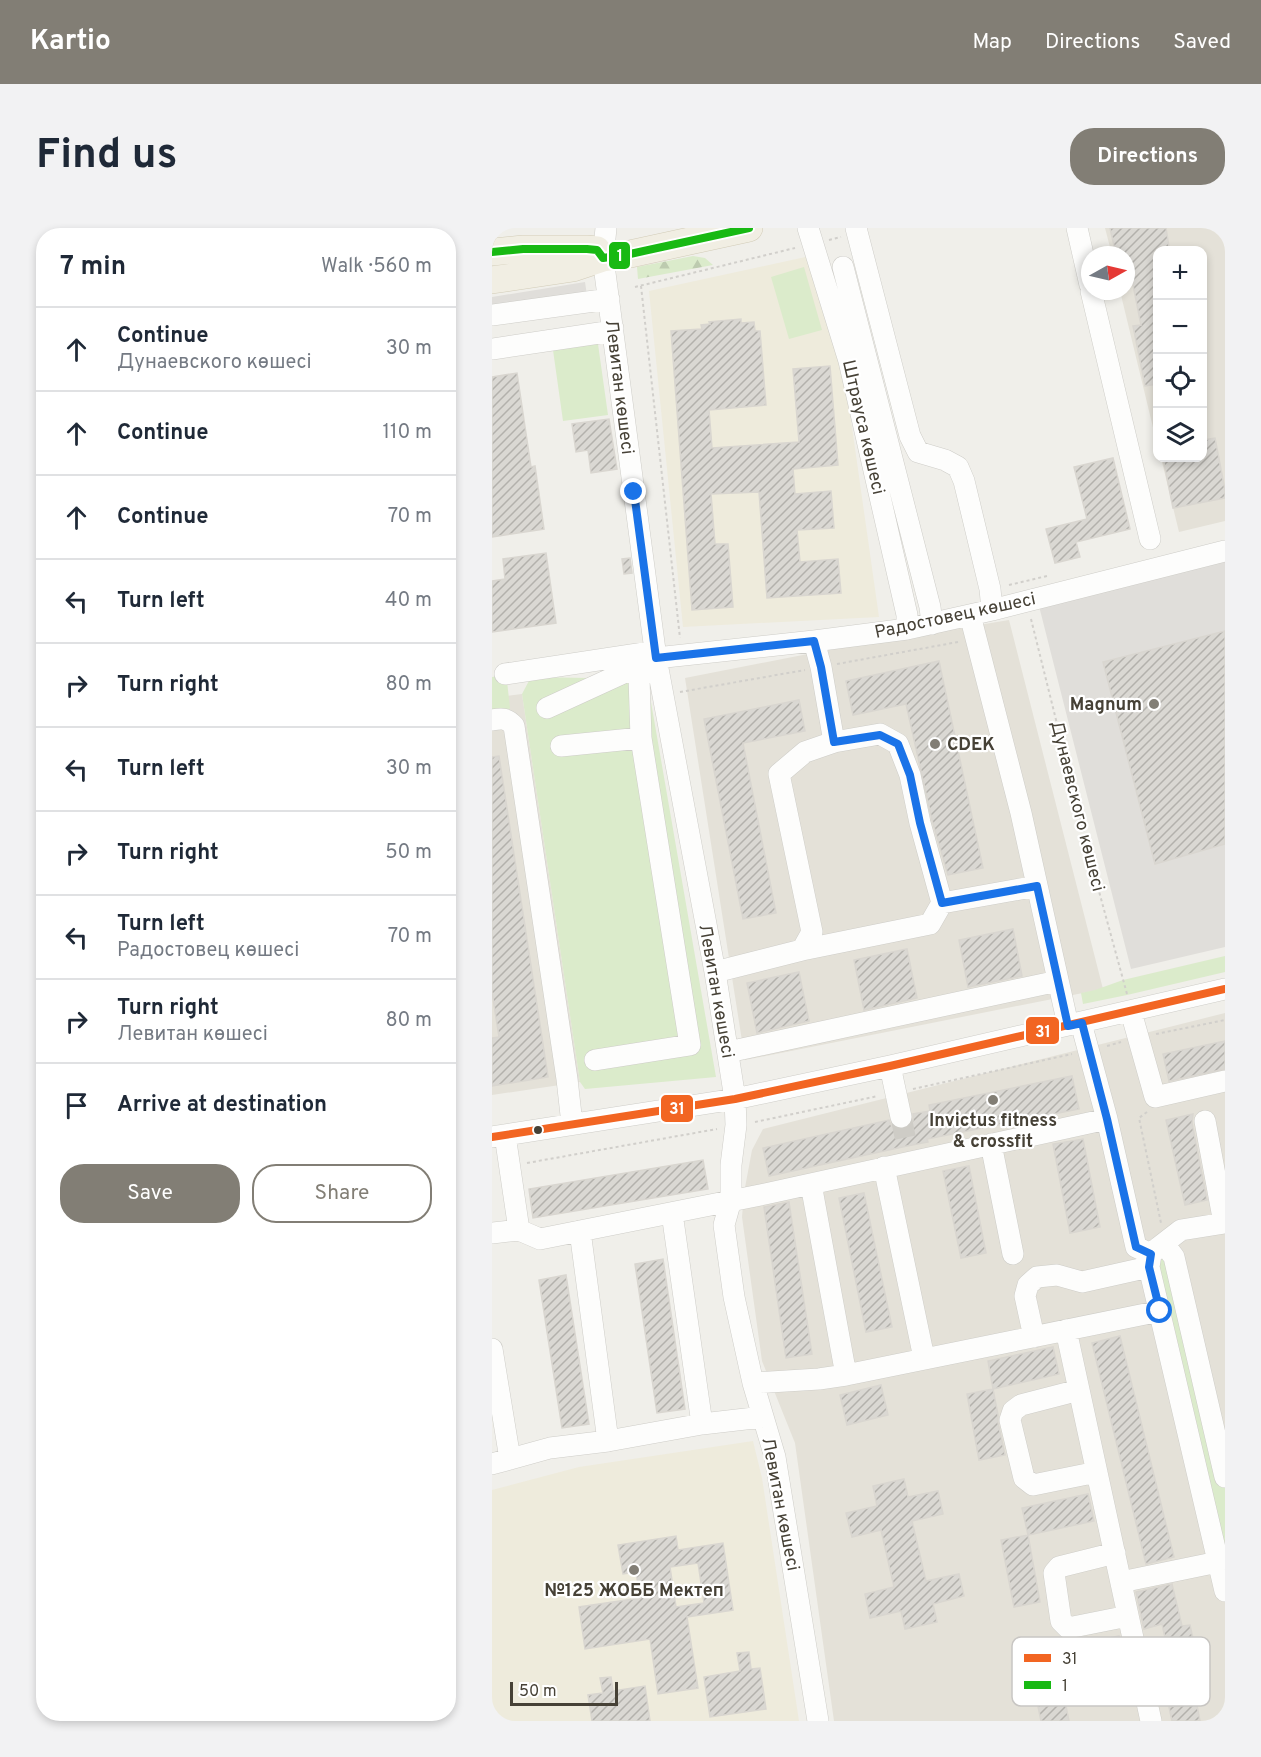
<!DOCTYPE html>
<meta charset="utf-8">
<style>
:root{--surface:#fff;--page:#f2f2f3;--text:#1f2937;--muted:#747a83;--line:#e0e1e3;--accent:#827e75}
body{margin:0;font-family:Overpass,sans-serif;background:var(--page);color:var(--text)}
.controls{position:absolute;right:18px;top:18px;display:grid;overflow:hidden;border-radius:12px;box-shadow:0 3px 9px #0003}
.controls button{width:54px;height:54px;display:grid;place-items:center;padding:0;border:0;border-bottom:2px solid var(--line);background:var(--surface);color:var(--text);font:30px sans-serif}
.compass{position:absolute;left:589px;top:18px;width:54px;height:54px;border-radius:50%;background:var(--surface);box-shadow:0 3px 9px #0003;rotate:82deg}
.scale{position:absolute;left:18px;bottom:15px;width:108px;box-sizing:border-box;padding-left:6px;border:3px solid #464136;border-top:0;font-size:16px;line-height:21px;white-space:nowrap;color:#464136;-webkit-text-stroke:4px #fff;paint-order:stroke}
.stop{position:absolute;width:18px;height:18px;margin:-14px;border:4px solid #1a73e8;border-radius:50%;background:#fff}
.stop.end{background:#1a73e8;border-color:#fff;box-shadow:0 2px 6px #0008}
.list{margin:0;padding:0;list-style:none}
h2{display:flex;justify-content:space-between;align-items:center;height:78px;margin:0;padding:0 24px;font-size:26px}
h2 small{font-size:20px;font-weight:400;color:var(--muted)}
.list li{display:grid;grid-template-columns:39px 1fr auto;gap:18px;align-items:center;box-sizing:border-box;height:84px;padding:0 24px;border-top:2px solid var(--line)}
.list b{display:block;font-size:22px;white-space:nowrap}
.list p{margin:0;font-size:20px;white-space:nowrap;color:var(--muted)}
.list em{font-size:20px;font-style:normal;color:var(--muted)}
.actions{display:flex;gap:12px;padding:18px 24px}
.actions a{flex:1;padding:14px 0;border:2px solid var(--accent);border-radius:24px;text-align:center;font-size:21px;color:var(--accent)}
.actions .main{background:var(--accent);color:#fff}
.icon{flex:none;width:33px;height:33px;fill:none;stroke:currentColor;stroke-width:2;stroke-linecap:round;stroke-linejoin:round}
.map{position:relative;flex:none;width:733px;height:1493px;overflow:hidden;border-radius:24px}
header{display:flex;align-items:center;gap:36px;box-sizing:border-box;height:84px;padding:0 30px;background:var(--accent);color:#fff}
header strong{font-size:28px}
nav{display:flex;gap:33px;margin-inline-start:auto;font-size:21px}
.intro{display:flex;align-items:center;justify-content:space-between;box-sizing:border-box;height:144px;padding:0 36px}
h1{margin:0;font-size:42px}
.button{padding:15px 27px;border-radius:24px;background:var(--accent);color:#fff;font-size:21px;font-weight:700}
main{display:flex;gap:36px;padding:0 36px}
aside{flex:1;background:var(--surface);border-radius:24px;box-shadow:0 3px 9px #0003}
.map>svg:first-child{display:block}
.residential{fill:#e4e1d8}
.education{fill:#eeebdc}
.grass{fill:#dbebcb}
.forest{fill:url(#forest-firs)}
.parking{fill:#e0deda}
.building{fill:url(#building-hatch);stroke:#d9d6d0;stroke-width:1.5;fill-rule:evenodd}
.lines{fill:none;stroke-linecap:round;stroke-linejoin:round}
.minor-tunnel{stroke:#ceccc6;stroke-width:21;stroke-dasharray:21 10;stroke-linecap:butt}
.minor-casing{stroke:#cecdc8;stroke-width:22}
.major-casing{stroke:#d2ccb8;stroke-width:28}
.path{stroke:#d1cfcb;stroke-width:2;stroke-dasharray:3 3;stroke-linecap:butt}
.minor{stroke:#fdfdfc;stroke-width:21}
.major{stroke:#f1eee3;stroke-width:27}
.bus-1-casing{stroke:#fff;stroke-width:12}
.bus-2-casing{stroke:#fff;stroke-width:12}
.bus-1{stroke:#f26522;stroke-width:8}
.bus-2{stroke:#18b913;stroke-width:8}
.route{stroke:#1a73e8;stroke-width:8}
.poi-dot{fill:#827e75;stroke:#fff;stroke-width:2}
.bus-dot{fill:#464136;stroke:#fff;stroke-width:2}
.labels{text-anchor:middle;stroke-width:4.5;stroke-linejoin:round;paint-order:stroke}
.street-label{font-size:18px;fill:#464136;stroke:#fff}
.poi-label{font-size:18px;font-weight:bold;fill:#464136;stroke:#fff}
.key{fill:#fff;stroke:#c8c6c3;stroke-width:1.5}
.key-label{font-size:16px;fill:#464136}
.line-badge{stroke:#fff;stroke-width:2}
.badge-label{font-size:16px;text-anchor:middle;font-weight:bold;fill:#fff}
</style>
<header>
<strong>Kartio</strong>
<nav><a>Map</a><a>Directions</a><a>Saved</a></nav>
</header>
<div class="intro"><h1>Find us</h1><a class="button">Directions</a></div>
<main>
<aside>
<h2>7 min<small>Walk · 560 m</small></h2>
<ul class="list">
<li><svg class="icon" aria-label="ahead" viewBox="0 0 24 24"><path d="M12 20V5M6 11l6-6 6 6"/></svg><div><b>Continue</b><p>Дунаевского көшесі</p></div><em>30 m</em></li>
<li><svg class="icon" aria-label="ahead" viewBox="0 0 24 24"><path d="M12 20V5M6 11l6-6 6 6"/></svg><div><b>Continue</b></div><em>110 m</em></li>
<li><svg class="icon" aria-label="ahead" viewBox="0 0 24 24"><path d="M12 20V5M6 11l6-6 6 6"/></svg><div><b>Continue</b></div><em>70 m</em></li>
<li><svg class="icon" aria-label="left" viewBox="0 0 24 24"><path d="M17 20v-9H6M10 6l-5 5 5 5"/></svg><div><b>Turn left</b></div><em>40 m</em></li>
<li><svg class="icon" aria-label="right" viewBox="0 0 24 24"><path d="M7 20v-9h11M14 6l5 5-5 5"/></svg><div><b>Turn right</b></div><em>80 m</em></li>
<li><svg class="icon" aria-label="left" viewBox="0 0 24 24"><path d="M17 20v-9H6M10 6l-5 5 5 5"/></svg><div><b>Turn left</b></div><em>30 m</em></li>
<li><svg class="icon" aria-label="right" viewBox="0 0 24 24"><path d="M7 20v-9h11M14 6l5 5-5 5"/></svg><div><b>Turn right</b></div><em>50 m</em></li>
<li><svg class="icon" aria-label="left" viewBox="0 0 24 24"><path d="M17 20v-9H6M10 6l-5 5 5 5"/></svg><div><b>Turn left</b><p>Радостовец көшесі</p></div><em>70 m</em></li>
<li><svg class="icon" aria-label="right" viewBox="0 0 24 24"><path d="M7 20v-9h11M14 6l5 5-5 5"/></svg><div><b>Turn right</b><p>Левитан көшесі</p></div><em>80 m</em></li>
<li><svg class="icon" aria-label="arrive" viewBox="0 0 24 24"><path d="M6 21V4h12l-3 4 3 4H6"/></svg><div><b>Arrive at destination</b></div></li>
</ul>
<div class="actions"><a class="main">Save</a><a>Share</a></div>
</aside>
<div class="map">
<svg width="733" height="1493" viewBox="0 0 733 1493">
<defs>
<pattern id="forest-firs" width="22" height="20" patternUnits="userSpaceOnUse" patternTransform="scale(1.5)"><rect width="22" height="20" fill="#dbebcb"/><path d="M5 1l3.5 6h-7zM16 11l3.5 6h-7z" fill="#bdcbaf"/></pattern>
<pattern id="building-hatch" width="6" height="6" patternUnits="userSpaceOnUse" patternTransform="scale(1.5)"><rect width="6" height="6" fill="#dad8d3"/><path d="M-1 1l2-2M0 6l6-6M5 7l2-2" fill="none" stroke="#b3b1ac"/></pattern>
</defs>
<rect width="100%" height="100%" fill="#f0efea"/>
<path class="residential" d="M 613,0 L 733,0 L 733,293 L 687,304 L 669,230 L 710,230 L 710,22 L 666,22 L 665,216 L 628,63 L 634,63 L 634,27 L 620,27 Z
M 517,392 L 611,761 L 253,832 L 193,450 L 331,423 Z
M 30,466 L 88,854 L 0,867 L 0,470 Z
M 733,785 L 733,1493 L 342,1493 L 303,1215 L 270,1133 L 250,989 L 252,965 L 260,922 L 271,901 Z"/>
<path class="education" d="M 318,28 L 352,143 L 387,389 L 191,399 L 157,63 Z
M 261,1213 L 270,1250 L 307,1493 L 0,1493 L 0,1262 L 87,1239 Z"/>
<path class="grass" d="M 312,39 L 330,102 L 297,111 L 279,49 Z
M 105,109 L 116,187 L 71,193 L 60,115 Z
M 8,448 L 15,453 L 18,480 L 14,483 L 0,485 L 0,449 Z
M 39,449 L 155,451 L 224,849 L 93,861 L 88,854 L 30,466 Z
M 733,728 L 733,744 L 635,767 L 591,776 L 589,765 L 603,762 L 631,752 Z
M 676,1021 L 733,1258 L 733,1351 L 659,1026 Z"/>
<path class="forest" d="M 201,28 L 213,30 L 221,37 L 146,51 L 145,39 Z"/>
<path class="parking" d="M 93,54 L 96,74 L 0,87 L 0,69 Z
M 733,332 L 733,403 L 611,434 L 663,635 L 733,616 L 733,719 L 639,741 L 547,378 Z"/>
<path class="building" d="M 618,0 L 674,0 L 677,19 L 666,21 L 666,156 L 653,158 L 641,98 L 649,97 L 635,27 L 624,27 Z
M 249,91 L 249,95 L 262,94 L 263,103 L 268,103 L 274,177 L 217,182 L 220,220 L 307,214 L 301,141 L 338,138 L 346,237 L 301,241 L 303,266 L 339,263 L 342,300 L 305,302 L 308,334 L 346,331 L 349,365 L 275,370 L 267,264 L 219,266 L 223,316 L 236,316 L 241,379 L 200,382 L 179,103 L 210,101 L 209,97 L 218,96 L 217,94 Z
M 25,145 L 39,239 L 43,238 L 52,301 L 0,309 L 0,149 Z
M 117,191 L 125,241 L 99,245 L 96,222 L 84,224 L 80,196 Z
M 723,210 L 733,262 L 733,270 L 681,280 L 671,230 L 711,230 L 711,212 Z
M 621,230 L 638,301 L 584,314 L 588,329 L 563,335 L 554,301 L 595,291 L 582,239 Z
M 54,325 L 64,395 L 0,404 L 0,353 L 13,351 L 11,331 Z
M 138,330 L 140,345 L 132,346 L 130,331 Z
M 733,403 L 733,616 L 663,636 L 611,434 Z
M 447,433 L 491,640 L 456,647 L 440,592 L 414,476 L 361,487 L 354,453 Z
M 307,472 L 313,503 L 251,515 L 284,685 L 251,691 L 212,491 Z
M 7,528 L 56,849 L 0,858 L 0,810 L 7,809 L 0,764 L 0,529 Z
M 521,701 L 530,748 L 476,759 L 467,712 Z
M 415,721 L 425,770 L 372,782 L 362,732 Z
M 307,744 L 317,793 L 265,805 L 255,755 Z
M 733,813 L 733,841 L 677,853 L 671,826 Z
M 580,848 L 587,881 L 435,911 L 436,914 L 415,918 L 277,948 L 271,920 L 397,892 L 399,897 L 405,901 L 412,901 L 418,898 L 421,893 L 421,886 L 438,883 L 437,877 Z
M 701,886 L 700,895 L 715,972 L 693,977 L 674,892 Z
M 591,911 L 608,999 L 578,1005 L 561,916 Z
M 211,932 L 216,961 L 41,990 L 37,961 Z
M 477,938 L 494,1025 L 469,1030 L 451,943 Z
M 372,965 L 400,1099 L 374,1104 L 347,970 Z
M 297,974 L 320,1126 L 294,1130 L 272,979 Z
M 171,1031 L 193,1181 L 165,1185 L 143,1036 Z
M 74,1047 L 97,1196 L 70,1200 L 47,1052 Z
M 628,1108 L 682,1329 L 654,1336 L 600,1115 Z
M 561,1119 L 567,1146 L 501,1161 L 496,1133 Z
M 389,1157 L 396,1187 L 355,1197 L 348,1167 Z
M 501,1161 L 506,1187 L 506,1195 L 513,1227 L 487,1232 L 475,1166 Z
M 412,1251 L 416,1269 L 446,1263 L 451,1286 L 420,1293 L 434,1353 L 467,1346 L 472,1368 L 441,1376 L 445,1394 L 413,1401 L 409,1383 L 378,1390 L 373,1366 L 402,1359 L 389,1302 L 360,1309 L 354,1285 L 385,1278 L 381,1258 Z
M 596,1266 L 602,1293 L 536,1307 L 530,1280 Z
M 536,1307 L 548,1374 L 522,1379 L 509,1312 Z
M 184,1308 L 186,1322 L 231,1315 L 241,1382 L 195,1389 L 206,1460 L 166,1466 L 158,1411 L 93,1421 L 87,1379 L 148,1370 L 144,1344 L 131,1346 L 126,1317 ZM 206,1335 L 212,1375 L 184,1379 L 178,1339 Z
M 680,1356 L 690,1398 L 698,1397 L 714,1470 L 704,1472 L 708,1493 L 680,1493 L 677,1479 L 688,1477 L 670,1396 L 652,1401 L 644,1364 Z
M 627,1408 L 633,1435 L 568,1448 L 563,1422 Z
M 257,1424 L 259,1441 L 268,1440 L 274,1481 L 218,1489 L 212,1449 L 248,1443 L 245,1425 Z
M 568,1448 L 577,1493 L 549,1493 L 541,1454 Z
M 119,1449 L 121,1463 L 153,1458 L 158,1493 L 100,1493 L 96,1467 L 111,1465 L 108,1450 Z"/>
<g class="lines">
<path class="minor-tunnel" d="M 409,889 L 415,918"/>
<g class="minor-casing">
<path id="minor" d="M 114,0 L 111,30 L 164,430 L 223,744 L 243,871 L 244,897 L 239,937 L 239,972 L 232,997 L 242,1069 L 261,1155 L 283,1229 L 326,1493
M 316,0 L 357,133 L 415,387 L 415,401
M 364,0 L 418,208 L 426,224 L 453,232 L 466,239 L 472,253 L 498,361 L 500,382
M 585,0 L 598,57
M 351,39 L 438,379 L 440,396
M 599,63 L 658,311
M 0,87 L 117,71
M 0,121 L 114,104 L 121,100
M 478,387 L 529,585 L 576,797
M 13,446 L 159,424
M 55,480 L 164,430 L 322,413 L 415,401 L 500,382 L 733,323
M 0,492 C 10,490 15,490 22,498 L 75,851 L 80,896
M 69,518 L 149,510 L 147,449 L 165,437
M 450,675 L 545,658
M 310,722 L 320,704 L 287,546 L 313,524 L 342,514
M 223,744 L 310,722 L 438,696 L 450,675 L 428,595 L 418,547 L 406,516 L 388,506 L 342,514 L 329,439 L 322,413
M 639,784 L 663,869 L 733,853
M 589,795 L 615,891 L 644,1019 L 659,1026
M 236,824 L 566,753
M 103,832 L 198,817 L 149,510
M 398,838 L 409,889
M 13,907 L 27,1002
M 0,909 L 243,871 L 398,838 L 733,761
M 499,916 L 521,1026
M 392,939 L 432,1130
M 319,956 L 354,1147
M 180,985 L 210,1196
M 88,1003 L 116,1213
M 0,1005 L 27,1002 L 48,1011 L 273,966 L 615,891
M 667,1019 L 689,1002 L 732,995 L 713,893
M 574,1102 L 659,1493
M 542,1109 L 533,1068 L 536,1057 L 545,1049 L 565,1047 L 590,1054 L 657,1039
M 0,1121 L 18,1231
M 261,1155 L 327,1151 L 354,1147 L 668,1083
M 587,1162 L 529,1177 L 521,1183 L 518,1192 L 532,1250 L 541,1257 L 605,1244
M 0,1236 L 58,1220 L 116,1213 L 210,1196 L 271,1189
M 733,1249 L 682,1029 L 676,1021 L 667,1019 L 659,1026 L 657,1039 L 733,1363
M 623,1325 L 567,1339 L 562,1345 L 569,1393 L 576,1400 L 636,1388
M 629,1354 L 726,1334"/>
</g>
<g class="major-casing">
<path id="major" d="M 0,24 L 31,21 L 95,21 L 105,22 L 111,30
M 0,52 L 81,40 L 111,30 L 138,26 L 257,0"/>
</g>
<path class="path" d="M 337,12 L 349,9
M 149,58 L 188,410
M 143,59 L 303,20
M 517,357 L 555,348
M 539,391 L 602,645 L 635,766
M 345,436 L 466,414
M 188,464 L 313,442
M 664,806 L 733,792
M 615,818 L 629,814
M 421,861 L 580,826
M 655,884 L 647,890 L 669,995
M 263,894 L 386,868
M 35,935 L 225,901"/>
<use href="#minor" class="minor"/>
<use href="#major" class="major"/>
<g class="bus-1-casing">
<path id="bus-1" d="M 0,909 L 243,871 L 398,838 L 733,761"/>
</g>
<g class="bus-2-casing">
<path id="bus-2" d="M 0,24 L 31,21 L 95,21 L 105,22 L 111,30 L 138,26 L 257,0"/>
</g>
<use href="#bus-1" class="bus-1"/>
<use href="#bus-2" class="bus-2"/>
</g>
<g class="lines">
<path class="route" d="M 142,264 L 164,430 L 322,413 L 329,439 L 342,514 L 388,507 L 406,516 L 418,547 L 428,595 L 450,675 L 545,658 L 576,798 L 590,795 L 615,891 L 644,1019 L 659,1026 L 657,1039 L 668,1083"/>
</g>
<g class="poi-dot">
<circle cx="662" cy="476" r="6"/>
<circle cx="443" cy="516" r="6"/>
<circle cx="501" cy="872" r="6"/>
<circle cx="142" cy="1342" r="6"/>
</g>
<circle class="bus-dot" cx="46" cy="902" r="5"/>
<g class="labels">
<g class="street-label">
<text transform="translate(128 159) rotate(83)" y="6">Левитан көшесі</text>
<text transform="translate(372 199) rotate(77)" y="6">Штрауса көшесі</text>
<text transform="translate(463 387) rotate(-12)" y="6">Радостовец көшесі</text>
<text transform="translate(586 578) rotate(76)" y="6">Дунаевского көшесі</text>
<text transform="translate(225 763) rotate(80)" y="6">Левитан көшесі</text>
<text transform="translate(289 1276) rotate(79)" y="6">Левитан көшесі</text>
</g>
<g class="poi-label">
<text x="650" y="482" text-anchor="end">Magnum</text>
<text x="455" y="522" text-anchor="start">CDEK</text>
<text x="501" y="898">Invictus fitness<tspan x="501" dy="21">&amp; crossfit</tspan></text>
<text x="142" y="1368">№125 ЖОББ Мектеп</text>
</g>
</g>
<rect x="520" y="1409" width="198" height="69" rx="9" class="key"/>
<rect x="532" y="1426" width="27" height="8" fill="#f26522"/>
<rect x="532" y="1453" width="27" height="8" fill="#18b913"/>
<g class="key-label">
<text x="570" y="1436">31</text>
<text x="570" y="1463">1</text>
</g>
<g class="line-badge">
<rect x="116" y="13" width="23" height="29" rx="6" fill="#18b913"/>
<rect x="533" y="788" width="35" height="29" rx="6" fill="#f26522"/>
<rect x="168" y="866" width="34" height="29" rx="6" fill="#f26522"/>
</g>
<g class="badge-label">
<text x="128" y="33">1</text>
<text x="551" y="809">31</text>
<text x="185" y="886">31</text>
</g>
</svg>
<div class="controls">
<button>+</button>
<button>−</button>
<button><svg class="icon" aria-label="locate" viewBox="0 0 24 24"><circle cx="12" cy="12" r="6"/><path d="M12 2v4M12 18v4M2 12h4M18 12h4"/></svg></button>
<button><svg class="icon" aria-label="layers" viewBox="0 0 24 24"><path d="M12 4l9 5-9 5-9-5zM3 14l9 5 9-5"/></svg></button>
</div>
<svg class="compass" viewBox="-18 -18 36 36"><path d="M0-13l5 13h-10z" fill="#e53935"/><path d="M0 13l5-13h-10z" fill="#747a83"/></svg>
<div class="scale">50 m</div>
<div class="stop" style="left:668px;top:1083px"></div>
<div class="stop end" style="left:142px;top:264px"></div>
</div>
</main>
